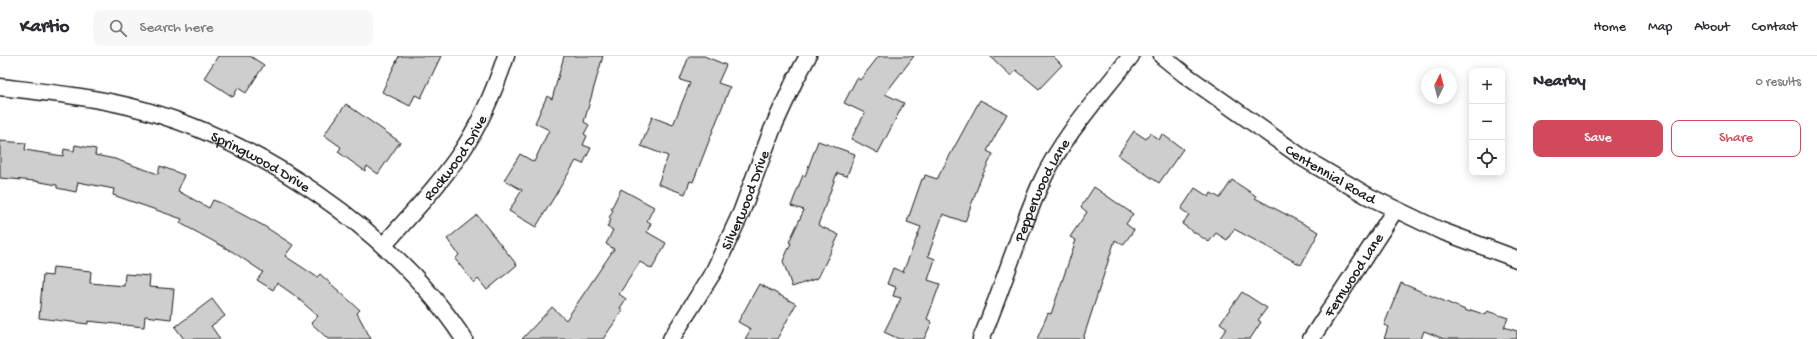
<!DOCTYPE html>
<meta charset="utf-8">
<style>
:root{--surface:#fff;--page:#f7f7f7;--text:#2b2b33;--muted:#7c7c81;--line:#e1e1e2;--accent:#d1495b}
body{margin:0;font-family:"Gochi Hand",sans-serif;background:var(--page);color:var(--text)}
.controls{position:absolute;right:12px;top:12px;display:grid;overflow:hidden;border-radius:8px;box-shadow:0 2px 10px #0003}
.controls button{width:36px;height:36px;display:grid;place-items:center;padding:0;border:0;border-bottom:1px solid var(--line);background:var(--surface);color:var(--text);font:20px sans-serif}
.compass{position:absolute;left:1421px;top:12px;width:36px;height:36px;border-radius:50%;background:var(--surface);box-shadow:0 2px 10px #0003;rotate:6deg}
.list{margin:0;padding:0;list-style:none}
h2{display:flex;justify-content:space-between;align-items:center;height:52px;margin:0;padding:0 16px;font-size:17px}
h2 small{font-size:13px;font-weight:400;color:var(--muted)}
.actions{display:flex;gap:8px;padding:12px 16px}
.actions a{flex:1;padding:9px 0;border:1px solid var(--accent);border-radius:8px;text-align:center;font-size:14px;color:var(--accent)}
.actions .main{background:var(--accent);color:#fff}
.icon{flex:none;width:22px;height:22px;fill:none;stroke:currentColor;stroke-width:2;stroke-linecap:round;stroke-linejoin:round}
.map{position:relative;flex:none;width:1517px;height:283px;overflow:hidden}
header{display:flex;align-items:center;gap:24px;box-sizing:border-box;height:56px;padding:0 20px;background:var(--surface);border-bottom:1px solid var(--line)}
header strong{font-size:19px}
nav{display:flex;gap:22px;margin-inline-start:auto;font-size:14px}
.search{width:280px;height:36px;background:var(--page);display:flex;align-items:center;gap:10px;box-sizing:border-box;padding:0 14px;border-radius:8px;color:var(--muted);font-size:15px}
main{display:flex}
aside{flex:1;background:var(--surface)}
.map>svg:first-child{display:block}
.building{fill:#cecece;stroke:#1c1c1c}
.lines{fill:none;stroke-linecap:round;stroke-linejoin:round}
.minor-casing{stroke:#1c1c1c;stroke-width:19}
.minor{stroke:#fff;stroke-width:16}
.labels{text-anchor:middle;stroke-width:4;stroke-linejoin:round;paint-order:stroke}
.street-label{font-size:15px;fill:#1c1c1c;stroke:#fff}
</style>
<header>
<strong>Kartio</strong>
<div class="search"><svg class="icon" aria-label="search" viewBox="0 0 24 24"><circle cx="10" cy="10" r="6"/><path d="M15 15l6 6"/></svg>Search here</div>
<nav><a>Home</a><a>Map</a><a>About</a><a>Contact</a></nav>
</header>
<main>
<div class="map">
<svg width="1517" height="283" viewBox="0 0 1517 283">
<rect width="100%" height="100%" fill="#fff"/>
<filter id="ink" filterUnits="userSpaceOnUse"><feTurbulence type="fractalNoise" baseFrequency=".025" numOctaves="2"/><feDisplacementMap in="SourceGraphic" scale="8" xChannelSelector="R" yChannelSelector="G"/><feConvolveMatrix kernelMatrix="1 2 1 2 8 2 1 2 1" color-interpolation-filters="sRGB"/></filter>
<g filter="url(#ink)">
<path class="building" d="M 218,0 L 250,0 L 264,9 L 246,37 L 238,32 L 233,41 L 204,22 Z
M 399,0 L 441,0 L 421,42 L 415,39 L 410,50 L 382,36 Z
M 564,0 L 603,0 L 584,66 L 589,69 L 584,78 L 587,80 L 583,89 L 591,92 L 583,108 L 576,105 L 536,171 L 509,155 L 522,134 L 504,124 L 520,98 L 534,106 L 549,74 L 535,67 L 547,40 L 552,43 Z
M 689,0 L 704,0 L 726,9 L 718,27 L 730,31 L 693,126 L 690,125 L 685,138 L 658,128 L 668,100 L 641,90 L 652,61 L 673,69 L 690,27 L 680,24 Z
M 879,0 L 914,0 L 885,38 L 904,47 L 878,97 L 851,83 L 865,57 L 844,47 L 857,22 L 860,24 Z
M 990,0 L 1053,0 L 1062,9 L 1039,33 L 1016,14 L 1011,20 Z
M 980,44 L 1007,58 L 987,95 L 993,98 L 981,122 L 965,166 L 943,158 L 928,200 L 935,203 L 928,224 L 940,228 L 927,263 L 932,266 L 924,283 L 899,283 L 884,276 L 901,242 L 893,240 L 896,231 L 887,228 L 893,212 L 903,216 L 921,171 L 907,166 L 922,123 L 924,123 L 925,119 L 937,123 Z
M 346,48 L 400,86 L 378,118 L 367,110 L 365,115 L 338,96 L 341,91 L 324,79 Z
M 1134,75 L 1146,83 L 1150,77 L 1159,84 L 1162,78 L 1183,93 L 1159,127 L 1118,99 Z
M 0,85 L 26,87 L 25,94 L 63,100 L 64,93 L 74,95 L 75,89 L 96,93 L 95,99 L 115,103 L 158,118 L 160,110 L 184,119 L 178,135 L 209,152 L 213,144 L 221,147 L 264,170 L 293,189 L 285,200 L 317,221 L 320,218 L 360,254 L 357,257 L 371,283 L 328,283 L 311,267 L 318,260 L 294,239 L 277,227 L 273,234 L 257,224 L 263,216 L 233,196 L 180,167 L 182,163 L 113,139 L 114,133 L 78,126 L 76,136 L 57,132 L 57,129 L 35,125 L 0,122 Z
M 818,85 L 855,98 L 847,120 L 837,117 L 818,169 L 839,179 L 818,222 L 792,231 L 783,205 L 791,187 L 789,186 L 804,154 L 791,150 L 803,119 L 805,120 Z
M 1232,124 L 1256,140 L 1255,142 L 1319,176 L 1301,209 L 1234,173 L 1227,184 L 1216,177 L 1209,186 L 1182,168 L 1189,159 L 1181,153 L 1195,132 L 1209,141 L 1211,137 L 1220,142 Z
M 1094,131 L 1133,158 L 1126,168 L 1134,174 L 1123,189 L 1115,184 L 1083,283 L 1037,283 L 1048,257 L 1051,258 L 1076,184 L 1070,181 L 1087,156 L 1081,151 Z
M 621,133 L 654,151 L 647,165 L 651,167 L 647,176 L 666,187 L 652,213 L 640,206 L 619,238 L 626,243 L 620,252 L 623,254 L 603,283 L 522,283 L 552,251 L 566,264 L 614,193 L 606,188 L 613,174 L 607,171 L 611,163 L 609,162 L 613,154 L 611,153 Z
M 477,159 L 517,209 L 487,234 L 478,223 L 474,227 L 455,203 L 459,199 L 447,183 Z
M 53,211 L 91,215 L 90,227 L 124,230 L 125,218 L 150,220 L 149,231 L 174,233 L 171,263 L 145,260 L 144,271 L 88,265 L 88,268 L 39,262 L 43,219 L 52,220 Z
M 1401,227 L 1470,256 L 1471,254 L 1486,259 L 1487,255 L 1508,262 L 1504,271 L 1517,275 L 1517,283 L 1444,283 L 1424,275 L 1421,283 L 1384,283 L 1388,271 L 1384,269 Z
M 759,228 L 796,248 L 777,283 L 745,283 L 751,273 L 738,266 Z
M 1242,236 L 1267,252 L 1258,264 L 1261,266 L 1250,283 L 1219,283 L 1227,272 L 1220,267 Z
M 212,243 L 225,260 L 211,270 L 220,283 L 184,283 L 175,271 Z"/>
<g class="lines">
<g class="minor-casing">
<g id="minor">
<path id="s1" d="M 1162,0 L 1184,18 L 1303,102 L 1368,140 L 1439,174 L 1517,203"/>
<path id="s2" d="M 0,31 C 43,36 86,40 128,50 C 255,81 392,174 464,283"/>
<path id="s3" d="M 384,189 C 411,158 439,129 462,95 C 482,65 495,33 506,0"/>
<path id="s4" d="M 671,283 L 714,215 L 741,157 L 772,74 L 794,26 L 808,0"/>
<path id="s5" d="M 981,283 C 1003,232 1018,178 1041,127 C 1063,79 1099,41 1131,0"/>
<path id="s6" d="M 1311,283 L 1395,154"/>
</g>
</g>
<use href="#minor" class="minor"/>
</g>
</g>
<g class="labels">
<g class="street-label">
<text dy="5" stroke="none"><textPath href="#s3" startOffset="113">Rockwood Drive</textPath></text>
<text dy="5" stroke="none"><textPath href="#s2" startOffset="274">Springwood Drive</textPath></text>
<text dy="5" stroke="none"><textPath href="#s1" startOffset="206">Centennial Road</textPath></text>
<text dy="5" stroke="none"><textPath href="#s5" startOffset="161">Pepperwood Lane</textPath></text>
<text dy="5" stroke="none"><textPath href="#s4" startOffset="158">Silverwood Drive</textPath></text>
<text dy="5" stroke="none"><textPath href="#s6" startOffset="77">Fernwood Lane</textPath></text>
</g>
</g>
</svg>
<div class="controls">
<button>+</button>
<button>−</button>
<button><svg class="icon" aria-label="locate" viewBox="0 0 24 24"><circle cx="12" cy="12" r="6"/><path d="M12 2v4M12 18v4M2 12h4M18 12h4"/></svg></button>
</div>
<svg class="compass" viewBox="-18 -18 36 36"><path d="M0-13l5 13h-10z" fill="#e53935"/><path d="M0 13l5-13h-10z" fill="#7c7c81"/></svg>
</div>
<aside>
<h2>Nearby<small>0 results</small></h2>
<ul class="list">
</ul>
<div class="actions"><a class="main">Save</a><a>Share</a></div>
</aside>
</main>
